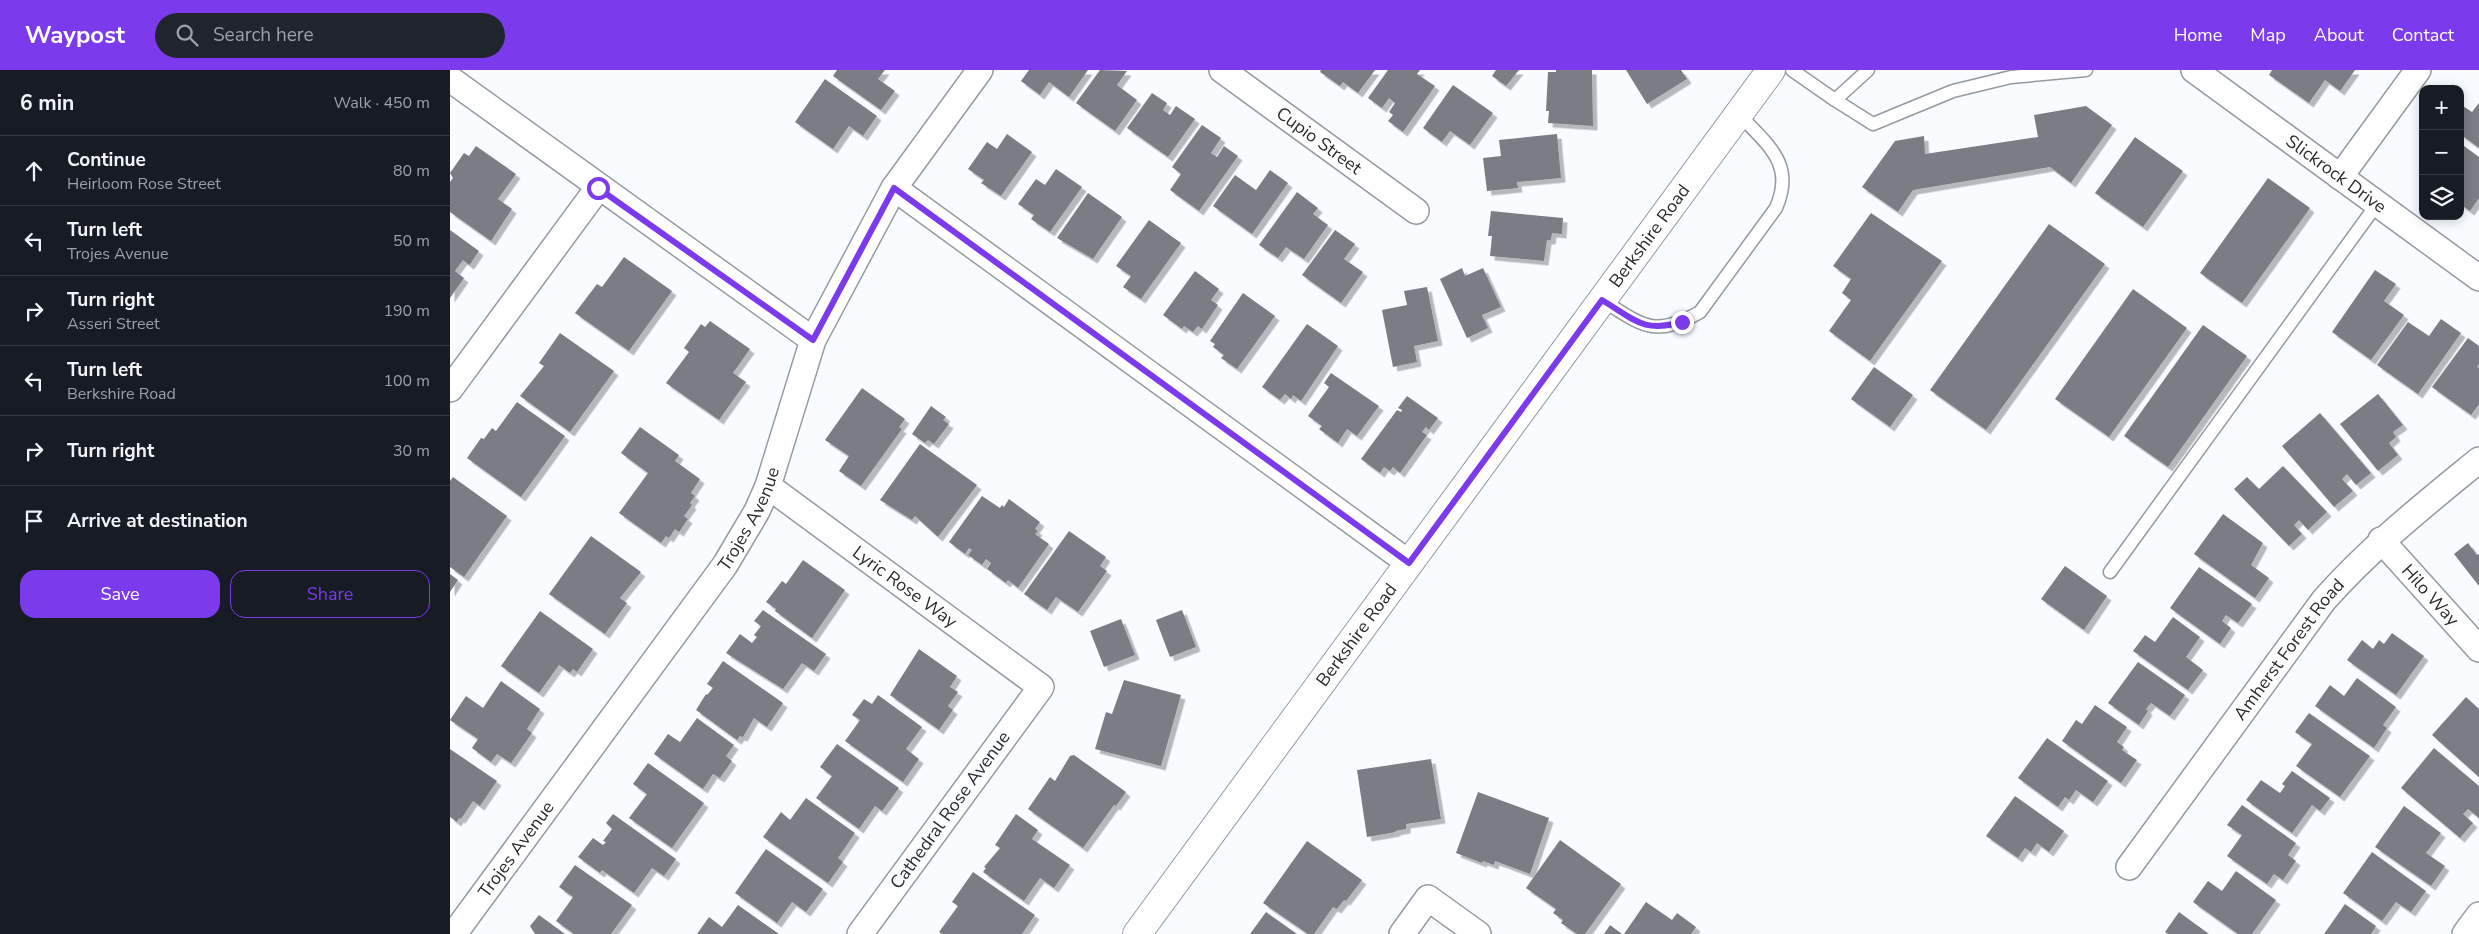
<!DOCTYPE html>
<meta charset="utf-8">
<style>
:root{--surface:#171b24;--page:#20242c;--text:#f1f3f6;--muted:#9ea1a6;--line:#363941;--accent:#7c3aed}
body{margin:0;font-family:"Nunito Sans",sans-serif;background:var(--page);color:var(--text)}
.controls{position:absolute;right:15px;top:15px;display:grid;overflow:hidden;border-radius:10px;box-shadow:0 2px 12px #0003}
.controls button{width:45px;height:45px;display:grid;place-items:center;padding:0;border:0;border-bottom:1px solid var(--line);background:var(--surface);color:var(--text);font:25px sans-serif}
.stop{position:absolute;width:15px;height:15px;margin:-11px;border:4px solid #7c3aed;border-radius:50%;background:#fff}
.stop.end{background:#7c3aed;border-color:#fff;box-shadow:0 1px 5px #0008}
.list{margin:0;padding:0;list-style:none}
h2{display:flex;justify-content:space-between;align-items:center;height:65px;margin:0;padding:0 20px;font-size:21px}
h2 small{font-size:16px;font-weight:400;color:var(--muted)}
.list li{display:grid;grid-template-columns:32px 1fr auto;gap:15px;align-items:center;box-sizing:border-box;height:70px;padding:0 20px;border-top:1px solid var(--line)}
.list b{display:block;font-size:19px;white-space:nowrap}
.list p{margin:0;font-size:16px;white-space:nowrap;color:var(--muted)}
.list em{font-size:16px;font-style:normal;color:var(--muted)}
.actions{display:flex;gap:10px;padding:15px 20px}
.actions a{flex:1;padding:11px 0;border:1px solid var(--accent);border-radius:15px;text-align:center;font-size:18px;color:var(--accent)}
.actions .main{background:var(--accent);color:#fff}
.icon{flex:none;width:28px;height:28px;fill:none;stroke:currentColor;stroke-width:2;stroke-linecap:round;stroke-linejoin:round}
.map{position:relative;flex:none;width:2029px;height:864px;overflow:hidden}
header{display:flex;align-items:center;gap:30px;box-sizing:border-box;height:70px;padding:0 25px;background:var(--accent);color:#fff}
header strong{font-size:24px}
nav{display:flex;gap:28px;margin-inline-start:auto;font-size:18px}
.search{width:350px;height:45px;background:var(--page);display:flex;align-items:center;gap:12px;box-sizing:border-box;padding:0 18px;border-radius:28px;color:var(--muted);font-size:19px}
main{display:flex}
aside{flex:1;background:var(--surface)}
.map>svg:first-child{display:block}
.building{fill:#7a7e84;filter:url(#shadow)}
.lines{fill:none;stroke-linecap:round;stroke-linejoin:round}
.lane-casing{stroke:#959aa0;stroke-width:15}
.street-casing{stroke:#959aa0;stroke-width:28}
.secondary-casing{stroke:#959aa0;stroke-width:30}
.lane{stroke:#fff;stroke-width:12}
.street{stroke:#fff;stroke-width:25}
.secondary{stroke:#fff;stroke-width:28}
.route{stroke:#7c3aed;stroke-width:6}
.labels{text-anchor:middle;stroke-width:4;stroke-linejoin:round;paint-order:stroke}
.street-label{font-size:18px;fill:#2a2c2e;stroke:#f8fbff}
</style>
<header>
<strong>Waypost</strong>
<div class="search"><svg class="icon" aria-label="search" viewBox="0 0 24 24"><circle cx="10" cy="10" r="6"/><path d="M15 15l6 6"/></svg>Search here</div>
<nav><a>Home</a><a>Map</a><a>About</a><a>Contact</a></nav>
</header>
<main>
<aside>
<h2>6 min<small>Walk · 450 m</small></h2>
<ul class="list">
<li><svg class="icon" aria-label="ahead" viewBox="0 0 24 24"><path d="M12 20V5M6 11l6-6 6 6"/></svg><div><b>Continue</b><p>Heirloom Rose Street</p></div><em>80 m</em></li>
<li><svg class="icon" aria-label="left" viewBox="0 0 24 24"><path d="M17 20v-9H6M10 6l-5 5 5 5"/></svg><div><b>Turn left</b><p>Trojes Avenue</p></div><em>50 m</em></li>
<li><svg class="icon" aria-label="right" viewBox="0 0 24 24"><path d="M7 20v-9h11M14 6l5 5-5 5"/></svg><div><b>Turn right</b><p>Asseri Street</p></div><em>190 m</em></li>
<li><svg class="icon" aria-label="left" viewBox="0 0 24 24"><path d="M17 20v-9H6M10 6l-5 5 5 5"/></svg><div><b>Turn left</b><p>Berkshire Road</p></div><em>100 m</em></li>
<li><svg class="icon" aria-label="right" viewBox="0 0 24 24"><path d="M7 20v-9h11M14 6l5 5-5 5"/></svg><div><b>Turn right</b></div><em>30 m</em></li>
<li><svg class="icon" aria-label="arrive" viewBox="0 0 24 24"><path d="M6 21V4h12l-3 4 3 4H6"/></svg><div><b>Arrive at destination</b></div></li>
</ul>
<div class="actions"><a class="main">Save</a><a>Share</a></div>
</aside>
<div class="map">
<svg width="2029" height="864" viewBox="0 0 2029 864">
<defs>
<filter id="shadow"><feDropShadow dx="4.5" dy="4.5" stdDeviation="0" flood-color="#0004"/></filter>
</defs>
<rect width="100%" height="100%" fill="#f8fbff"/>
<path class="building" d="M 387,0 L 435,0 L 428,9 L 445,21 L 431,40 L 383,6 Z
M 579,0 L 638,0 L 619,27 L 599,12 L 590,25 L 571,11 Z
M 650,0 L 677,1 L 667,15 L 687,30 L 665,61 L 626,33 Z
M 871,0 L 925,0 L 908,23 L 893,12 L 890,16 L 870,2 Z
M 938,0 L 970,0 L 967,4 L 985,16 L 953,62 L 938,51 L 943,45 L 939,42 L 945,33 L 939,28 L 932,38 L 918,28 Z
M 1046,0 L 1069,0 L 1056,16 L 1042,6 Z
M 1106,0 L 1142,0 L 1143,56 L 1098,53 L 1099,41 L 1096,41 L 1098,2 L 1106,2 Z
M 1176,0 L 1231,0 L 1237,9 L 1197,34 Z
M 1822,0 L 1905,0 L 1890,21 L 1875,10 L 1859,33 L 1819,5 Z
M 375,9 L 427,46 L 413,66 L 399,56 L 383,79 L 345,52 Z
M 1003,15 L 1043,43 L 1020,75 L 1000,61 L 992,72 L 973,58 Z
M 702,23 L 717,33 L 713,40 L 720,45 L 726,36 L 745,49 L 718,87 L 677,58 Z
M 2029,33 L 2029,78 L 2010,64 L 2010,34 L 2022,42 Z
M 1636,36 L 1662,55 L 1621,113 L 1600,97 L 1463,120 L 1448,142 L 1412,117 L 1445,71 L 1474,66 L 1475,84 L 1588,67 L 1584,45 Z
M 752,55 L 771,68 L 761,83 L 767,87 L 774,76 L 788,86 L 749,141 L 720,120 L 731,104 L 722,97 Z
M 557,64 L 582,82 L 551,126 L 531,113 L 534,110 L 518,99 L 537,72 L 547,79 Z
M 1107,64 L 1111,108 L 1067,112 L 1068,118 L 1037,121 L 1033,88 L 1051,86 L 1049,70 Z
M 1685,67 L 1733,101 L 1693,157 L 1645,123 Z
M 2010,73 L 2029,87 L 2029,128 L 2020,141 L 2010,134 Z
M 26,76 L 66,104 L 48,129 L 62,139 L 41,171 L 0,142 L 0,112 L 3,108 L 0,103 L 14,83 L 19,86 Z
M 606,99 L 632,117 L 600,162 L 581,149 L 584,145 L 568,134 L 586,109 L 595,115 Z
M 820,100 L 838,113 L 802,164 L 763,136 L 785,105 L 806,120 Z
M 1818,108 L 1860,138 L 1792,233 L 1750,203 Z
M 847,122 L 868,138 L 863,144 L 878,155 L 854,189 L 836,177 L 828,188 L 809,175 Z
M 638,123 L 672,147 L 643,189 L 607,168 Z
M 1041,141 L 1113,148 L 1112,164 L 1102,163 L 1101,170 L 1097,170 L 1094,191 L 1040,186 L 1042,166 L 1038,166 Z
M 1421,143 L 1492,191 L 1420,291 L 1379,261 L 1401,230 L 1392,223 L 1401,209 L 1383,196 Z
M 699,150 L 731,173 L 691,229 L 673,217 L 681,206 L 666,196 Z
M 1599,154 L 1655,194 L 1536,360 L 1480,320 Z
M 0,160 L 29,181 L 21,193 L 19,195 L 13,190 L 5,201 L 14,208 L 0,228 Z
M 885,160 L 905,174 L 894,189 L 913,202 L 891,233 L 852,205 Z
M 174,187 L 222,221 L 179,281 L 125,243 L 147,214 L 152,217 Z
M 1012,198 L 1015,206 L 1033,198 L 1051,237 L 1032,245 L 1038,258 L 1017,268 L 990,209 Z
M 1925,200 L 1946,214 L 1934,231 L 1954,245 L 1921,290 L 1882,262 Z
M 745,201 L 769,219 L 761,230 L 768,235 L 752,259 L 748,256 L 743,262 L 734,256 L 732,259 L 713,245 Z
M 977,217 L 988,271 L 964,276 L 967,292 L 943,297 L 932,240 L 957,235 L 954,221 Z
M 1683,219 L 1737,258 L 1659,367 L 1605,329 Z
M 793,223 L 825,246 L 787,299 L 771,288 L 774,285 L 763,277 L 765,274 L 760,271 Z
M 1991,249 L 2011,263 L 1968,324 L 1927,295 L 1958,252 L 1979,266 Z
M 260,251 L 300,279 L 283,303 L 296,312 L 269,350 L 216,313 L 239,282 L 234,278 L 251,254 L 255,257 Z
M 857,254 L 888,276 L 851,331 L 843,325 L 841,329 L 835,324 L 830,330 L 812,317 Z
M 1753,255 L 1797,286 L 1718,397 L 1674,366 Z
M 110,263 L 164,301 L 120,362 L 70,326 L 94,296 L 89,293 Z
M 2018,268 L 2029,276 L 2029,294 L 2027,297 L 2029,298 L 2029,334 L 2021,345 L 1982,317 Z
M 1424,297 L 1463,325 L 1440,357 L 1401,329 Z
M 881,303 L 929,336 L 907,366 L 897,359 L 888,373 L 869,359 L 872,356 L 858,346 L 879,317 L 874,313 Z
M 412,318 L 455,349 L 449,357 L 452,359 L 411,416 L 389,401 L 399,386 L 375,370 Z
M 1928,324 L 1953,355 L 1943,362 L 1946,367 L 1939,373 L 1948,385 L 1928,401 L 1890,354 Z
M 957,326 L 988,348 L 979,360 L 976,357 L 972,362 L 977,365 L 950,403 L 943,397 L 940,401 L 934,397 L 930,403 L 911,389 L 947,340 L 951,342 L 952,340 L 948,338 Z
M 67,332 L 115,366 L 71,427 L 17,388 L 31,368 L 34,369 L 42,358 L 46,361 Z
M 481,336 L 496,347 L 493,350 L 499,354 L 484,374 L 478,370 L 475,373 L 462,364 Z
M 1870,343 L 1921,403 L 1906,415 L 1897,404 L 1892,409 L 1903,421 L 1884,437 L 1832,376 Z
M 190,357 L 229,385 L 225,391 L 250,409 L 241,423 L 245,426 L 240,433 L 242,435 L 234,446 L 238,449 L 229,462 L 225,459 L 219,468 L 216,466 L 211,473 L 169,443 L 198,403 L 171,383 Z
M 470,374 L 527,415 L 488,467 L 465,446 L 462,450 L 430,430 Z
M 1833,396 L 1877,442 L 1858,460 L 1849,450 L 1844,455 L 1852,464 L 1839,476 L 1784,419 L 1797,407 L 1809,419 Z
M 3,407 L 57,446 L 14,507 L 0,497 L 0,411 Z
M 532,426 L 550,438 L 552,435 L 554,437 L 559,429 L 590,452 L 585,459 L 588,461 L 585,464 L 599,474 L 568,518 L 558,510 L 556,513 L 537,499 L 541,493 L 536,489 L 532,495 L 518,485 L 522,480 L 519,478 L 515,484 L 499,472 Z
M 1773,444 L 1813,473 L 1801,495 L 1819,508 L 1805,528 L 1744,484 Z
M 619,461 L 656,487 L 650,496 L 657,501 L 628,542 L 606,527 L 597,540 L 574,524 Z
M 141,466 L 191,502 L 170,528 L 177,533 L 155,564 L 99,524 Z
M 2018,473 L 2027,485 L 2029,484 L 2029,516 L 2004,484 Z
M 353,490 L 395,520 L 362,568 L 325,541 L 326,539 L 316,532 L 332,511 L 336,514 Z
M 1615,496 L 1657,526 L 1634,560 L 1591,529 Z
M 1749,497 L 1802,534 L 1788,553 L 1776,545 L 1772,551 L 1781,558 L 1770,574 L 1720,538 Z
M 0,504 L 8,510 L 0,522 Z
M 313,540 L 376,584 L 364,601 L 352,593 L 333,619 L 276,583 L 290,564 L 302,573 L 307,567 L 304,565 L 311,556 L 304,551 Z
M 732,540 L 746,577 L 720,587 L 706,550 Z
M 90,541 L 143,579 L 127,602 L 123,599 L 120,603 L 109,595 L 89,623 L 51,596 Z
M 1723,547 L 1750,567 L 1736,587 L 1753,600 L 1738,620 L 1683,581 L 1695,565 L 1705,572 Z
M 671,549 L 685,585 L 654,597 L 640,561 Z
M 1942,563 L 1974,586 L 1946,625 L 1897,590 L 1912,570 L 1923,579 L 1929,570 L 1934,574 Z
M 469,579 L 507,606 L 500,617 L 508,622 L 498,636 L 503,640 L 489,660 L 440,625 Z
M 273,591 L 333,633 L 317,657 L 304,648 L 293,667 L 290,666 L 287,670 L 246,640 L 256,624 L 257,625 L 263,618 L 257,614 Z
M 1688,592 L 1735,625 L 1720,646 L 1701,633 L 1696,639 L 1698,641 L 1689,655 L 1658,633 Z
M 1907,608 L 1946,637 L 1933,655 L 1937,658 L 1924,678 L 1865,636 L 1880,615 L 1894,626 Z
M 674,610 L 731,625 L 711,696 L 645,679 L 656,642 L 662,644 Z
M 51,611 L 90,639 L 77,659 L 82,663 L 61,693 L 47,684 L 41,692 L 22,678 L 28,669 L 0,650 L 16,626 L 33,638 Z
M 428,625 L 472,657 L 456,679 L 469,689 L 453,712 L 395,671 L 410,650 L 402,645 L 414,629 L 422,634 Z
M 2016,627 L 2029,639 L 2029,707 L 1982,665 Z
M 1645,635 L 1677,657 L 1667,672 L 1674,677 L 1672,680 L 1687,690 L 1671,713 L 1612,671 L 1626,650 L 1632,654 Z
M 1859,643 L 1920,686 L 1890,727 L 1846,696 L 1862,674 L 1845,662 Z
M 247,648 L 284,675 L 276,686 L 282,691 L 270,708 L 263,704 L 253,719 L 204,684 L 218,664 L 230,672 Z
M 1597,668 L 1658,711 L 1643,732 L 1626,720 L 1619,730 L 1615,727 L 1608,737 L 1568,708 Z
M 387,674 L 449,718 L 432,741 L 425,736 L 409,759 L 366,728 L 382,706 L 370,697 Z
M 1984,678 L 2029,716 L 2029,748 L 2018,739 L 2013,744 L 2023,753 L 2010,768 L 1951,718 Z
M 0,679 L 47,711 L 30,736 L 23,731 L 11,749 L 9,748 L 7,752 L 0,747 Z
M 624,685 L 676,722 L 666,736 L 664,735 L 633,778 L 578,739 L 600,707 L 605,711 L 620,686 Z
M 981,689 L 991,749 L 956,754 L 956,759 L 945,761 L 946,762 L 917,767 L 907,700 Z
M 198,693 L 254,733 L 222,778 L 179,748 L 197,724 L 183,714 Z
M 1842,701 L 1880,728 L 1870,741 L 1862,735 L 1842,763 L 1796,730 L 1811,710 L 1830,723 L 1835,716 L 1832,714 Z
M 1028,722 L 1099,748 L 1080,804 L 1045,791 L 1044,795 L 1033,791 L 1032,793 L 1006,783 Z
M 1565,726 L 1614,761 L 1599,782 L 1587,773 L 1581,782 L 1575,778 L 1568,788 L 1536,766 Z
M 356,728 L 405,763 L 388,788 L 393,792 L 378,813 L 313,767 L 331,742 L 340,750 Z
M 1792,735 L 1846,773 L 1838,785 L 1846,791 L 1833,810 L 1824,804 L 1817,814 L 1777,786 L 1792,765 L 1777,755 Z
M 1954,736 L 1991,763 L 1976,783 L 1995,796 L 1981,816 L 1925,777 Z
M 163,744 L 226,789 L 214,806 L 202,798 L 184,823 L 152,800 L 150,803 L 128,787 L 143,768 L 153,775 L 156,772 L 153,771 L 162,759 L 156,753 Z
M 566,744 L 588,760 L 582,769 L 620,795 L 604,818 L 590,808 L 574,831 L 533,802 L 536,798 L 534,797 L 550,778 L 545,775 Z
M 1110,770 L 1171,814 L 1135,864 L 1127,864 L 1111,853 L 1113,850 L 1103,843 L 1106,839 L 1076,818 Z
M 857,771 L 912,810 L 896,831 L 894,830 L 887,839 L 883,837 L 864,864 L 858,864 L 813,833 Z
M 316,779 L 373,819 L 356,842 L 342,832 L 327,853 L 285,823 Z
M 1922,782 L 1976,821 L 1961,842 L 1946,832 L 1932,851 L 1893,823 Z
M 125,795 L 182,835 L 161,864 L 124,864 L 106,851 L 123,827 L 109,817 Z
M 1786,801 L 1826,830 L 1802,864 L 1788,864 L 1743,832 L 1758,811 L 1772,821 Z
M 523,802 L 585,845 L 572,864 L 492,864 L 489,862 L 508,836 L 502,832 Z
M 1196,832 L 1222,850 L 1227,843 L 1246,857 L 1241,864 L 1174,864 Z
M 1895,834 L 1926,856 L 1921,864 L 1874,864 Z
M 288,835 L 329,864 L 247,864 L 259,847 L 272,857 Z
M 816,842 L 847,864 L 800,864 Z
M 1729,842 L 1759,864 L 1718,864 L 1715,862 Z
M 89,845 L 115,864 L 85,864 L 80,856 Z
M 1160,855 L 1172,864 L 1154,864 Z"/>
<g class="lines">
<g class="lane-casing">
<path id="lane" d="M 1342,0 L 1385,30 L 1418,0
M 1385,30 L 1423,54 L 1503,21 L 1561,7 L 1636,0
M 1152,230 C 1193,256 1204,268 1250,242 L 1326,138 C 1346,93 1316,74 1289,44
M 1660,502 L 1927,134"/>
</g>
<g class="street-casing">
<g id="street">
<path id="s1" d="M 772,0 L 966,141"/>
<path id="s2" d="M 1744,0 L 2029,208"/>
<path d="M 0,9 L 363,270"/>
<path d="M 1890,107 L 1968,0"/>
<path d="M 444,118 L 959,493"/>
<path d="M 0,319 L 148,118"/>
<path id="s3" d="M 318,416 L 591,617 L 410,864"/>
<path id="s4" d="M 1931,470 L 2029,579"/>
<path id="s5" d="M 1679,797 L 1874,530 C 1921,477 1974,435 2029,390"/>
<path id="s6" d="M 4,864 L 275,495 L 307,441 L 318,416 L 363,270 L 444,118 L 530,0"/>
<path d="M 952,864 L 978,828 L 1028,864"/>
<path d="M 2015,864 L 2029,845"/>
</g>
</g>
<g class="secondary-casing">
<g id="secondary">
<path id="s7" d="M 687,864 L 1321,0"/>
</g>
</g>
<use href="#lane" class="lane"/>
<use href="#street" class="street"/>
<use href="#secondary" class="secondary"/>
</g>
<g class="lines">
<path class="route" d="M 148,118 L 363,270 L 444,118 L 959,493 L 1152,230 C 1185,250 1193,263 1232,252"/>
</g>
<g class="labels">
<g class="street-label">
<text dy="6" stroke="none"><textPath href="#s1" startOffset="120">Cupio Street</textPath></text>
<text dy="6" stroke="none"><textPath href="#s2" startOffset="176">Slickrock Drive</textPath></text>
<text dy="6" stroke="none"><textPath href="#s7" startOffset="866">Berkshire Road</textPath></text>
<text dy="6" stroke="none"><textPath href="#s6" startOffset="510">Trojes Avenue</textPath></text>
<text dy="6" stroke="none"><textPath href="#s3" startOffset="170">Lyric Rose Way</textPath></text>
<text dy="6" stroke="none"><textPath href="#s4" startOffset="74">Hilo Way</textPath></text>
<text dy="6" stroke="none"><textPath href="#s7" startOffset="371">Berkshire Road</textPath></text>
<text dy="6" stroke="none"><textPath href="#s5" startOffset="270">Amherst Forest Road</textPath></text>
<text transform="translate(500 740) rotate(-54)" y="6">Cathedral Rose Avenue</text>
<text dy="6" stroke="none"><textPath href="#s6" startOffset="105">Trojes Avenue</textPath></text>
</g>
</g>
</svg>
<div class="controls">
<button>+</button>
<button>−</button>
<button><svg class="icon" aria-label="layers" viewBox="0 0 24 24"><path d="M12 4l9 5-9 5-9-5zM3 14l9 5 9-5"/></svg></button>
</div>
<div class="stop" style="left:148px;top:118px"></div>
<div class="stop end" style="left:1232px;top:252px"></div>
</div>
</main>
